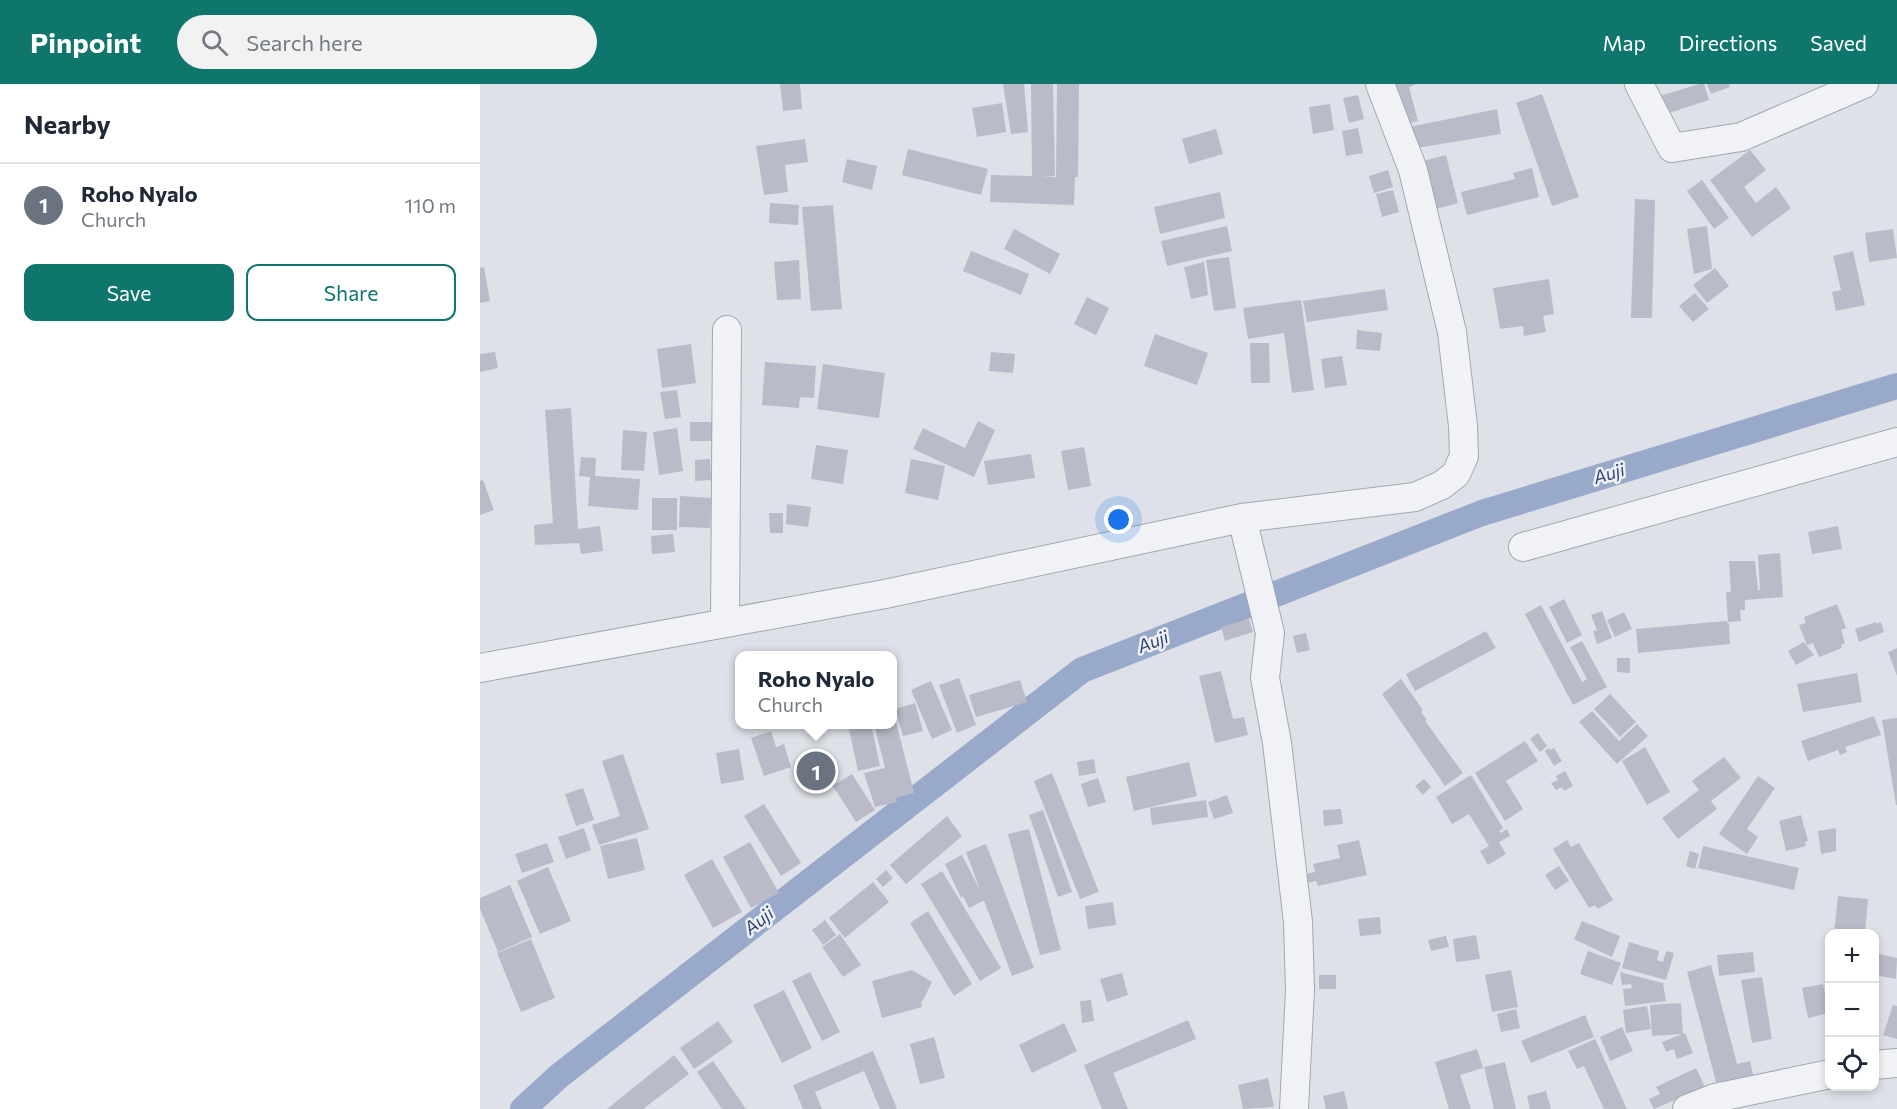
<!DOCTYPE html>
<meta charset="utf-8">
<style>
:root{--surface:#fff;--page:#f2f2f3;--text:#1f2937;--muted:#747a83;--line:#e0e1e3;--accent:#0f766e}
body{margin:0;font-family:Commissioner,sans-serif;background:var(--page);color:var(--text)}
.controls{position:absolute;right:18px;bottom:18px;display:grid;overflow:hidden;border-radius:12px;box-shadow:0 3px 9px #0003}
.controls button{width:54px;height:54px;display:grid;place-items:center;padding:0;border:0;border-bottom:2px solid var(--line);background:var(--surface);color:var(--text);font:30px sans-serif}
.you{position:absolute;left:639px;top:436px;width:21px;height:21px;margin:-15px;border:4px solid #fff;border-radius:50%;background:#1a73e8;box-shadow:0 0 0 9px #1a73e833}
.badge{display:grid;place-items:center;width:39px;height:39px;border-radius:50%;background:var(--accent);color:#fff;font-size:20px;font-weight:700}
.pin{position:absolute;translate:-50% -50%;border:3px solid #fff;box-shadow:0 2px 6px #0006}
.popup{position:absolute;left:255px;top:567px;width:162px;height:78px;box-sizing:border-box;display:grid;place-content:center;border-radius:12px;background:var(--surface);filter:drop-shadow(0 2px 4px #0005);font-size:20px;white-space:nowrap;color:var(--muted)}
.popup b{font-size:22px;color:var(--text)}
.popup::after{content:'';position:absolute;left:50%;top:100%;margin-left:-12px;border:12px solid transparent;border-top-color:var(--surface)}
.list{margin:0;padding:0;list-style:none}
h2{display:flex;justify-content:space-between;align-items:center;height:78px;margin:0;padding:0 24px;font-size:26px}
h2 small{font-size:20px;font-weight:400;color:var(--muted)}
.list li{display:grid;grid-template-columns:39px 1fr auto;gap:18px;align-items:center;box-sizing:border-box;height:84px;padding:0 24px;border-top:2px solid var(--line)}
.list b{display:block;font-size:22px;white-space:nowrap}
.list p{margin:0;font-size:20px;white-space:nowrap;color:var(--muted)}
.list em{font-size:20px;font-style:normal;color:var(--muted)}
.actions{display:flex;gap:12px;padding:18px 24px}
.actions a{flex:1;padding:14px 0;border:2px solid var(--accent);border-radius:12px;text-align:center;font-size:21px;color:var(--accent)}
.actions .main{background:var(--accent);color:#fff}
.icon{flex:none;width:33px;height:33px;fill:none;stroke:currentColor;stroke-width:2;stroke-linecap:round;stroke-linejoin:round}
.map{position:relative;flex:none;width:1417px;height:1025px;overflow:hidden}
header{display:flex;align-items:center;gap:36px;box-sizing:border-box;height:84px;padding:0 30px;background:var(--accent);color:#fff}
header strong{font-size:28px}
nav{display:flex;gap:33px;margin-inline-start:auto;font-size:21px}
.search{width:420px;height:54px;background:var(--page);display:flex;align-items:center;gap:15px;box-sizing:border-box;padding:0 21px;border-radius:33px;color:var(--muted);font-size:22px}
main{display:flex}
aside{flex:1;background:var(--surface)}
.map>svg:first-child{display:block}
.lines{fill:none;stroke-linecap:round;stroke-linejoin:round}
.canal{stroke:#99a9c9;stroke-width:26}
.building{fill:#b9bcc8}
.minor-casing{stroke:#a3a7b2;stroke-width:30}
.minor{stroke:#f1f2f6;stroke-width:28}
.labels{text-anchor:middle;stroke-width:5;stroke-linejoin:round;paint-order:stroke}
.water-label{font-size:18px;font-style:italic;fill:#314674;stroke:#eef0f6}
</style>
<header>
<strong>Pinpoint</strong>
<div class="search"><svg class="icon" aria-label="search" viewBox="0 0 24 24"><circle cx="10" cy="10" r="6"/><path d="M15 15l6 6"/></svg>Search here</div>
<nav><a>Map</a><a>Directions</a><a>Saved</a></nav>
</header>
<main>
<aside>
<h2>Nearby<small></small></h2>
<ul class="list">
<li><span class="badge" style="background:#6b7280">1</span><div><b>Roho Nyalo</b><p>Church</p></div><em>110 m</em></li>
</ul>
<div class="actions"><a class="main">Save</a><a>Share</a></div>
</aside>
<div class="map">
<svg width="1417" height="1025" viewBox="0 0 1417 1025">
<rect width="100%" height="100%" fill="#dee1e8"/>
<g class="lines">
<path class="canal" d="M 43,1025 L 79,992 L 602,586 L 1002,429 L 1417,302"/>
</g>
<path class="building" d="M 300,0 L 320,0 L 322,25 L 303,27 Z
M 523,0 L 544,0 L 548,48 L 531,50 Z
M 551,0 L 573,0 L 575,92 L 562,93 L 576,93 L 577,0 L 599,0 L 598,93 L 595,93 L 594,121 L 510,118 L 511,91 L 552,92 Z
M 907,0 L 936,0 L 929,3 L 938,37 L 919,42 Z
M 1219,0 L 1224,0 L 1229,16 L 1186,30 L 1180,12 Z
M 1227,0 L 1249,0 L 1250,3 L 1231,10 Z
M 1062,10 L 1099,113 L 1072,122 L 1036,19 Z
M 878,11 L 884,35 L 869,39 L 863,14 Z
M 522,19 L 526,48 L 497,53 L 492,24 Z
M 850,20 L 854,46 L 833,50 L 829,23 Z
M 1017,25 L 1021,50 L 931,65 L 925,44 Z
M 878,44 L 883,69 L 866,72 L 862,47 Z
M 736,45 L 743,70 L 709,80 L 702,55 Z
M 325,55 L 328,78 L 305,81 L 308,108 L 284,111 L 276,62 Z
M 428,65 L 508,85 L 501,111 L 422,91 Z
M 1270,66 L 1286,86 L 1264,103 L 1276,119 L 1296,103 L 1311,124 L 1272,153 L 1230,96 Z
M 966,71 L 978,119 L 952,126 L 939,78 Z
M 367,75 L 397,82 L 392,106 L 362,98 Z
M 1052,84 L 1059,113 L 987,131 L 981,108 L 1035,95 L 1033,89 Z
M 908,86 L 913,103 L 894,109 L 889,92 Z
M 1222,96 L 1249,134 L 1234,145 L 1207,107 Z
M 913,106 L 919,128 L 902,133 L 896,110 Z
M 740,108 L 745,134 L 680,150 L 674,123 Z
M 1155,115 L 1175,116 L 1172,234 L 1151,234 Z
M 290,119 L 319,121 L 318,141 L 289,139 Z
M 353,121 L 362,225 L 331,227 L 322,123 Z
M 747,142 L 752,167 L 687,182 L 681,157 Z
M 1227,142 L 1232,185 L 1214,190 L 1207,145 Z
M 534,145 L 580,170 L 570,190 L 524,165 Z
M 1413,145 L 1417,174 L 1389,178 L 1385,149 Z
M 491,167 L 549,190 L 541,211 L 483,187 Z
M 1373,167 L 1385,221 L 1356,227 L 1352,208 L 1361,206 L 1353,172 Z
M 749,173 L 756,224 L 734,227 L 726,176 Z
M 319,176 L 321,215 L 297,216 L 294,178 Z
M 724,178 L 728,211 L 711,215 L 704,183 Z
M 4,183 L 10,217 L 0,219 L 0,184 Z
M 1235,184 L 1249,202 L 1227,219 L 1213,201 Z
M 1069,195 L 1074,230 L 1063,232 L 1066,248 L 1044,252 L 1043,242 L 1020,245 L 1013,204 Z
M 905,205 L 908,226 L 827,238 L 823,217 Z
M 1215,209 L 1229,225 L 1213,238 L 1199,222 Z
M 607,213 L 629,224 L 616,251 L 594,240 Z
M 821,216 L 834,306 L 812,309 L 804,249 L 768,255 L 763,224 Z
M 877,246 L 902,249 L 900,267 L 876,265 Z
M 675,250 L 728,269 L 717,301 L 664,282 Z
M 770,259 L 789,259 L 790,299 L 771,299 Z
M 211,260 L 216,299 L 182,304 L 177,265 Z
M 15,268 L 18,284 L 0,288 L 0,270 Z
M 511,268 L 535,270 L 533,289 L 509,287 Z
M 862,272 L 867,301 L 845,304 L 841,275 Z
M 285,278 L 336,282 L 334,314 L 320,313 L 319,324 L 282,321 Z
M 343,280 L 405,289 L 399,334 L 337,325 Z
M 197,306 L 201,333 L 185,335 L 180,308 Z
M 91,324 L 98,445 L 120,442 L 123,467 L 101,470 L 99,459 L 55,461 L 54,441 L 73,439 L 65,326 Z
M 498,337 L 515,346 L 494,393 L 433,365 L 443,344 L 485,364 Z
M 210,338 L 233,338 L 233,357 L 210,357 Z
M 197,344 L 203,387 L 179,391 L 173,348 Z
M 143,346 L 167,348 L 164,387 L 141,386 Z
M 336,361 L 368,366 L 363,400 L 331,395 Z
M 604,363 L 611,402 L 588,406 L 581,367 Z
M 551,370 L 555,394 L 508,401 L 504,377 Z
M 101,373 L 116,374 L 115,392 L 160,395 L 158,426 L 108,422 L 110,393 L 99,392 Z
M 230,375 L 231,396 L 215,397 L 215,376 Z
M 431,375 L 465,382 L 458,416 L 425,409 Z
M 3,396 L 14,426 L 0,431 L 0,397 Z
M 200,412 L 231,414 L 230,444 L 199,443 Z
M 172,414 L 197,414 L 197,446 L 172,446 Z
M 307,420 L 331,423 L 328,443 L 306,440 Z
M 289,429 L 303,429 L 303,449 L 290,449 Z
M 1358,442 L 1362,465 L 1332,470 L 1328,448 Z
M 193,450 L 195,468 L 172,470 L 171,452 Z
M 1300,469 L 1303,513 L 1265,516 L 1265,526 L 1260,526 L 1261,537 L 1248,538 L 1246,508 L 1251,508 L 1249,477 L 1275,477 L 1278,506 L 1280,506 L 1278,471 Z
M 1084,515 L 1102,551 L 1087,559 L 1069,523 Z
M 1357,520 L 1366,544 L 1361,546 L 1365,559 L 1361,561 L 1362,564 L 1339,573 L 1333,559 L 1327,561 L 1319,541 L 1326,539 L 1324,533 Z
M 1061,521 L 1102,598 L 1107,595 L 1090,563 L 1102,557 L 1127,603 L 1093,621 L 1045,530 Z
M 1122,527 L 1132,554 L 1117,560 L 1113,547 L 1117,546 L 1111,531 Z
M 1144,528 L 1152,545 L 1135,553 L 1127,536 Z
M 769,535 L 773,548 L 745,557 L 741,543 Z
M 1246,537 L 1249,540 L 1250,560 L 1158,569 L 1156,545 Z
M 1396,538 L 1396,540 L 1401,538 L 1404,548 L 1379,558 L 1375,545 Z
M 1006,547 L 1016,564 L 935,607 L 926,590 Z
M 826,549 L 830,566 L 817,569 L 813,552 Z
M 1324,558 L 1334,571 L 1316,581 L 1308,567 Z
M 1417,564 L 1417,592 L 1408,568 Z
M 1137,574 L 1150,574 L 1150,589 L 1137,588 Z
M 741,587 L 753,635 L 764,633 L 768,651 L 735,659 L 719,592 Z
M 1377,589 L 1382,618 L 1323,628 L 1317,600 Z
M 479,594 L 496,641 L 477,649 L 459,601 Z
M 921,595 L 943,626 L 941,628 L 947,636 L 945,637 L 983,689 L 965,702 L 902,610 Z
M 540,596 L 547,618 L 496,633 L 489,611 Z
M 451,597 L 472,646 L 452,655 L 431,606 Z
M 1130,610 L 1156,638 L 1140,653 L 1114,625 Z
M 435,619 L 443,647 L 423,652 L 415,625 Z
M 413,626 L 434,709 L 416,714 L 417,718 L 395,723 L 384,689 L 405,684 L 394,640 L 412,640 Z
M 1112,627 L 1139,657 L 1157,640 L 1168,652 L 1137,680 L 1099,638 Z
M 1394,632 L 1401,651 L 1365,663 L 1367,668 L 1360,671 L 1358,666 L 1328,677 L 1321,657 Z
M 1417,634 L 1417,721 L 1416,721 L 1402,636 Z
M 368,640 L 391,640 L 400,682 L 378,687 Z
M 291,647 L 296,663 L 304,660 L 311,683 L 284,692 L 271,654 Z
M 1058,649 L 1067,662 L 1060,668 L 1050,655 Z
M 1045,657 L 1058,677 L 1026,697 L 1043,725 L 1025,737 L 995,689 Z
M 1165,663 L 1190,708 L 1167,721 L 1142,677 Z
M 1069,664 L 1070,666 L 1074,664 L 1082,677 L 1074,682 L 1065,667 Z
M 259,665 L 264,696 L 241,700 L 236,669 Z
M 143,670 L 169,745 L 119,761 L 112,741 L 140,732 L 122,677 Z
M 341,673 L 349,694 L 331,700 L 324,680 Z
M 1244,673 L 1261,694 L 1231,717 L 1237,725 L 1198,755 L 1182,734 L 1219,706 L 1212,697 Z
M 614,675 L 616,689 L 599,692 L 597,678 Z
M 709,678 L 717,712 L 654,727 L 646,693 Z
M 1085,687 L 1093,702 L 1084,707 L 1082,703 L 1076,706 L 1071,699 L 1078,696 L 1076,692 Z
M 572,689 L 619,808 L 600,815 L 554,697 Z
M 372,690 L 395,726 L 376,738 L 353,702 Z
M 991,691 L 1023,744 L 1019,747 L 1021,749 L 1027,745 L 1030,752 L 1019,758 L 1026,770 L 1008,781 L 1000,767 L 1009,762 L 989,730 L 972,740 L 956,713 Z
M 1278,692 L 1295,704 L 1267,745 L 1278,753 L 1267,770 L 1239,750 Z
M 618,694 L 626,718 L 608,723 L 601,700 Z
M 944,695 L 951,703 L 943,711 L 935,702 Z
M 103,704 L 114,736 L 96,742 L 85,710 Z
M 747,711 L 753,729 L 734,735 L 728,718 Z
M 726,716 L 728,733 L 672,741 L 670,724 Z
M 284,720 L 321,779 L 301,792 L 264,732 Z
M 861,725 L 863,740 L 844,742 L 843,726 Z
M 563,726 L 592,808 L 578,813 L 549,731 Z
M 1321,731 L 1328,757 L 1325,758 L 1326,762 L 1306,767 L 1299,737 Z
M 467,732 L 482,752 L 426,800 L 410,781 Z
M 104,744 L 111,766 L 86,775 L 78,753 Z
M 1356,744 L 1356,767 L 1341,770 L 1338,747 Z
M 549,745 L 581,866 L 560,871 L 528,750 Z
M 157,754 L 165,786 L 128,795 L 120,762 Z
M 879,756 L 887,791 L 838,802 L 836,797 L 827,799 L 825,790 L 835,788 L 833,780 L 860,774 L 857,761 Z
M 1087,756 L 1091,763 L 1099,759 L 1133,816 L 1118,825 L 1115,821 L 1109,824 L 1073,765 Z
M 270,758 L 299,809 L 271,824 L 243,773 Z
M 67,759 L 74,778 L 42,789 L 35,770 Z
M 506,760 L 554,884 L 532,892 L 486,768 Z
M 1223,762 L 1319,784 L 1314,806 L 1218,784 Z
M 1210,767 L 1219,770 L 1215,785 L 1206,782 Z
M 482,771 L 505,816 L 489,824 L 483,812 L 481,814 L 465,780 Z
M 232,775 L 262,828 L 233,844 L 204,791 Z
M 1079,782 L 1089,797 L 1075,806 L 1065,791 Z
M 68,783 L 91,837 L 60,850 L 37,797 Z
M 406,786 L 413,794 L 403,803 L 396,795 Z
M 462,787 L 521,884 L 500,897 L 441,800 Z
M 393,798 L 409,818 L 365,854 L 349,834 Z
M 30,801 L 52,853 L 18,868 L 0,825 L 0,814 Z
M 1358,812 L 1388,815 L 1385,849 L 1354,849 Z
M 633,818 L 636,841 L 608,845 L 605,822 Z
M 448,827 L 492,900 L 474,912 L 430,839 Z
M 900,833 L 901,850 L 880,852 L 878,835 Z
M 345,836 L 356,851 L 343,861 L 332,846 Z
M 1102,837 L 1140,852 L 1132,873 L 1094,855 Z
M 360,850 L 381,881 L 363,893 L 342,863 Z
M 996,851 L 1000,875 L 976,878 L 973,855 Z
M 966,852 L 969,863 L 951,867 L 948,856 Z
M 51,855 L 75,914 L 41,928 L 17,869 Z
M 1149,858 L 1179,867 L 1177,876 L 1183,878 L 1186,867 L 1194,869 L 1186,896 L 1142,884 Z
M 1108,867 L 1141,879 L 1132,901 L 1100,890 Z
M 1273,868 L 1275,888 L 1239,892 L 1237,871 Z
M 1395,869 L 1417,874 L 1416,895 L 1395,891 Z
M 1231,881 L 1257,980 L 1270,977 L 1274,994 L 1245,1007 L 1242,997 L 1236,998 L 1207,888 Z
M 432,886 L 452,898 L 441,920 L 442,923 L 402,934 L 392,897 Z
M 1031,886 L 1038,923 L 1012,928 L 1005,891 Z
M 330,888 L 360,948 L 342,957 L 312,897 Z
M 1140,888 L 1183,899 L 1186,917 L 1145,922 L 1143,905 L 1152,904 L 1151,900 L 1142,901 Z
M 642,889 L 648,911 L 627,918 L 620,895 Z
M 839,891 L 856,891 L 856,905 L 839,905 Z
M 1282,893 L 1292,955 L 1272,959 L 1261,896 Z
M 1343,900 L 1349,929 L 1328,934 L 1322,904 Z
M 304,906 L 332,964 L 302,979 L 273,921 Z
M 611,916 L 614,937 L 602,939 L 600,917 Z
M 1201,919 L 1203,950 L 1172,952 L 1170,921 Z
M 1413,921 L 1417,922 L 1417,955 L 1403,951 Z
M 1167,922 L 1171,945 L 1146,949 L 1143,926 Z
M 1036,925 L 1040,944 L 1021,948 L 1017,930 Z
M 1105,931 L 1114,953 L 1051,979 L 1041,957 Z
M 708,936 L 716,955 L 633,989 L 648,1025 L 622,1025 L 604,981 Z
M 238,937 L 253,958 L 214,985 L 200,964 Z
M 584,939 L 597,967 L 552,989 L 539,961 Z
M 1142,943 L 1153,967 L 1130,977 L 1120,953 Z
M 1205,949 L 1213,969 L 1197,975 L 1194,965 L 1186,968 L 1182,958 Z
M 454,953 L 465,994 L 440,1000 L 430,960 Z
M 1115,955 L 1147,1025 L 1124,1025 L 1104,982 L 1097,985 L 1088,967 Z
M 997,965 L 1003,984 L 980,991 L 991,1025 L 969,1025 L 955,978 Z
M 393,967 L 417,1025 L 400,1025 L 384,987 L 335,1008 L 342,1025 L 323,1025 L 313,1001 Z
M 194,971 L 209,990 L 163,1025 L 127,1025 Z
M 233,977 L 266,1025 L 242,1025 L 217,988 Z
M 1025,978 L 1036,1025 L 1014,1025 L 1004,983 Z
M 1216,984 L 1225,1003 L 1174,1025 L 1169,1015 L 1180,1010 L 1176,1003 Z
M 788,994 L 794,1023 L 763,1025 L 758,1001 Z
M 864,1007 L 868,1025 L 846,1025 L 843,1012 Z
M 1066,1007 L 1071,1025 L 1050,1025 L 1047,1012 Z"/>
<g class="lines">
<g class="minor-casing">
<path id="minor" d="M 1159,0 L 1192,64 L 1261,53 L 1384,0
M 762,434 L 790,549 L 785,594 L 797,659 L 818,838 L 820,906 L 814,1025
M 1043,463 L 1417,358
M 245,539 L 247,246
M 0,584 L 405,510 L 762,434 L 935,413 L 962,401 L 976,390 L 984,372 L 983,342 L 972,248 L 933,86 L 900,0
M 1394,981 L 1417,979
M 1207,1025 L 1235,1014 L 1350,990"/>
</g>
<use href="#minor" class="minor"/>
</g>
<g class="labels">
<g class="water-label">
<text transform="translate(1129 390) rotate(-17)" y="6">Auji</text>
<text transform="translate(673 558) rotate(-21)" y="6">Auji</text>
<text transform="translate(279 837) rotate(-38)" y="6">Auji</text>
</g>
</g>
</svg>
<div class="controls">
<button>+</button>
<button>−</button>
<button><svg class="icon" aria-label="locate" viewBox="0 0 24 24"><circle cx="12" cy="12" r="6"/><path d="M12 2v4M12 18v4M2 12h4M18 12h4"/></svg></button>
</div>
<div class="you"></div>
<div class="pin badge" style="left:336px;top:687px;background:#6b7280">1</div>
<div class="popup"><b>Roho Nyalo</b>Church</div>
</div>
</main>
